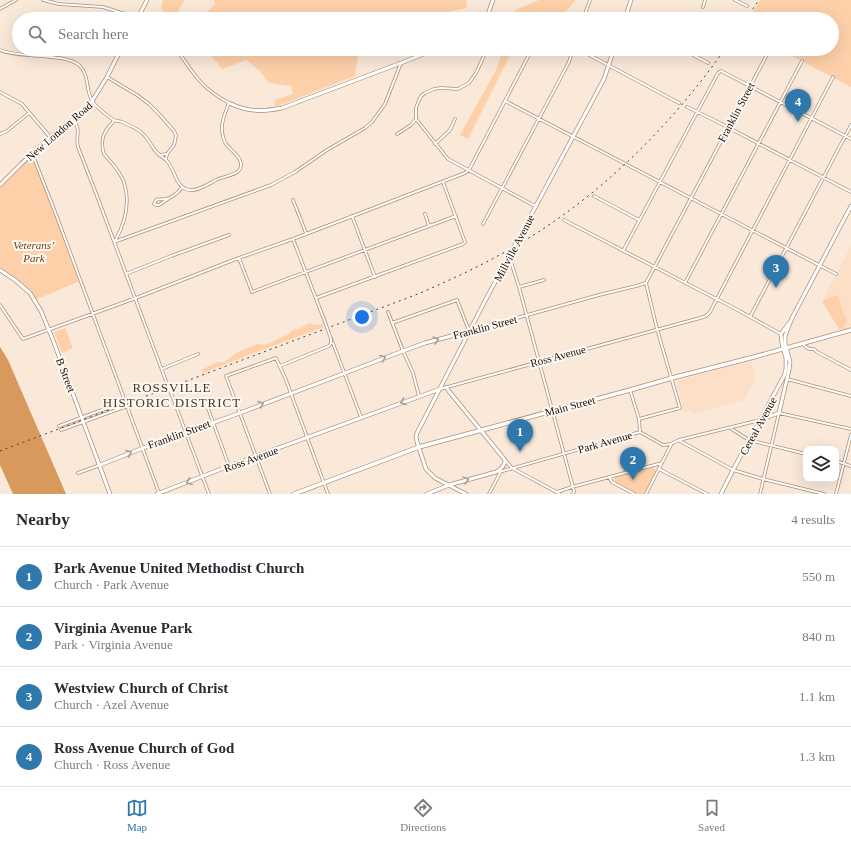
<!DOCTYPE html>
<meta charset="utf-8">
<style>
:root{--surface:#fff;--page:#f2f2f3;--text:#2b2b33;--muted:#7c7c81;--line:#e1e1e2;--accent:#2e78ac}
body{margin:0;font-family:"Times New Roman",serif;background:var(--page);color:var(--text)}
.controls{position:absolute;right:12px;bottom:12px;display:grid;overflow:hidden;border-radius:8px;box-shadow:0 4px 16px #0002}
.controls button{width:36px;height:36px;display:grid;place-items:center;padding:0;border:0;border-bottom:1px solid var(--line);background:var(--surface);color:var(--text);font:20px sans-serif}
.you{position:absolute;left:362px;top:317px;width:14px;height:14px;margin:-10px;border:3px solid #fff;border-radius:50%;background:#1a73e8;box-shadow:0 0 0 6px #1a73e833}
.badge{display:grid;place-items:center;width:26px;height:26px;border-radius:50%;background:var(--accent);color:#fff;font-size:13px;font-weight:700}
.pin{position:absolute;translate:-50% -33px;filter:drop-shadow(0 1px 2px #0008)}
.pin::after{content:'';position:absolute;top:21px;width:14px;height:12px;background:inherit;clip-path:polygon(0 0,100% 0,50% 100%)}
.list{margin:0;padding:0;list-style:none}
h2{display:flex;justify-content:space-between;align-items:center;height:52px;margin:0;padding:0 16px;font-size:17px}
h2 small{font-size:13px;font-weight:400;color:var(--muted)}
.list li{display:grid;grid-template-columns:26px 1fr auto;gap:12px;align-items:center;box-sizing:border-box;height:60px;padding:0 16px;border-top:1px solid var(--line)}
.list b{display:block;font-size:15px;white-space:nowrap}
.list p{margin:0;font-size:13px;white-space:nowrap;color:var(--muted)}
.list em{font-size:13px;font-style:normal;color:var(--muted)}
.icon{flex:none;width:22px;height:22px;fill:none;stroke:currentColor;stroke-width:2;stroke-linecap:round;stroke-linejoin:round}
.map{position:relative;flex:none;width:851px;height:494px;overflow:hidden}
.search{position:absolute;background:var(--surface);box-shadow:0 4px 16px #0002;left:12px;right:12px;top:12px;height:44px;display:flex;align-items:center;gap:10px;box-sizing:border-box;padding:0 14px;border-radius:22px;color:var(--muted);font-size:15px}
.sheet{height:292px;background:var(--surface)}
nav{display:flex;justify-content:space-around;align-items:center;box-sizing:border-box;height:56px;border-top:1px solid var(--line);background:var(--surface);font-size:11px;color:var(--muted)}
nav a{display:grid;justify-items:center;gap:2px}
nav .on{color:var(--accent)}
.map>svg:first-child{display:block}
.built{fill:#fcdfc6}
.green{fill:#fdd0a9}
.water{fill:#da995c}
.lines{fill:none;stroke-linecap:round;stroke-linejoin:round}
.street-casing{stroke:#ab8f77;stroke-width:3.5}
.secondary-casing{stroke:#ab8f77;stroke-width:4.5}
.primary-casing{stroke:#ab8f77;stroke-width:5}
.street{stroke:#fff;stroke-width:2}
.secondary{stroke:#fff;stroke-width:3}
.primary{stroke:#fff;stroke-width:3.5}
.rail{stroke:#4c4037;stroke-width:1;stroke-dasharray:2 4;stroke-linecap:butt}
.street-bridge-casing{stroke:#ab8f77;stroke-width:3.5;stroke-linecap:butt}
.street-bridge{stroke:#fff;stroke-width:2}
.oneway{stroke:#a39f9b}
.labels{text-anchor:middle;stroke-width:4;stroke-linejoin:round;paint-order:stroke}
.street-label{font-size:11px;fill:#180e06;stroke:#fef8f3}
.park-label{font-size:11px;font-style:italic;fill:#683d0d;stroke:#fef8f3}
.quarter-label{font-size:13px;letter-spacing:1px;fill:#4c3520;stroke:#fef8f3}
</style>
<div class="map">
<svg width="851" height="494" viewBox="0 0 851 494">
<rect width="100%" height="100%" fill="#fae8d9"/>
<path class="built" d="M 851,246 L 851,330 L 840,334 L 839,329 L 822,301 Z
M 751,361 L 756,380 L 744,400 L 692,414 L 691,411 L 684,412 L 676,381 Z"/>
<path class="green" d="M 162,0 L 185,0 L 175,16 L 161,10 L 163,1 Z
M 214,0 L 466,0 L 467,8 L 441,13 L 437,19 L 189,19 L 208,11 L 215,4 Z
M 539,0 L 576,0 L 559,19 L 512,19 L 515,10 Z
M 761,0 L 851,0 L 851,87 L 779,49 L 832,49 L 832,19 L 748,19 Z
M 206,49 L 359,49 L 355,76 L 275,107 L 275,100 L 293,94 L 291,86 L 269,83 L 259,70 L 246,60 L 222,69 Z
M 503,49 L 513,49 L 468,139 L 460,135 L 496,70 Z
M 32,153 L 80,281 L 35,300 L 30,293 L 0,270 L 0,185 Z
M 838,295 L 844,316 L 846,316 L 847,321 L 844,327 L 839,329 L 823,303 L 824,300 Z
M 310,323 L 314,325 L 323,324 L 324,327 L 251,354 L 203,373 L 201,370 L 217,362 L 224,362 L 238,352 L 257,344 L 265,345 L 289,334 L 294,329 L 297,330 Z
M 65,328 L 73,348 L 62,353 L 54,332 Z
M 652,467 L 655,469 L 656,472 L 645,494 L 637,494 L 616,483 C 614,480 614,479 616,476 Z"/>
<path class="water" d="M 0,347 L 8,360 L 66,494 L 13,494 L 0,465 Z"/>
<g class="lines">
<g class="street-casing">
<path id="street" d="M 43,0 L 59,4 L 103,7 L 125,14 L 136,19
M 735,0 L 747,6
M 703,7 L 705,0
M 0,9 L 16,0
M 583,19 L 590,0
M 486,49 L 483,58 L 476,73 L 469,83 L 458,89 L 441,88 L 434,89 L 425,93 L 421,96 L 419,100 L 416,108 L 416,119 L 448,159 L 535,206
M 578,49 L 679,103
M 682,49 L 708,63
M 0,50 C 20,59 65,52 80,66 C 90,76 85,91 93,102 C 95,106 110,118 114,120 C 116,121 120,121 122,122 C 128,125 136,128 141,132 C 147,137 150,143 154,149 C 157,154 163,157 167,161 C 172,167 174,174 177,180 C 187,199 203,187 216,180 C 223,176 236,176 240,169 C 245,159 231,151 226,144 C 224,141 222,134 222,130 C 221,121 226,111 229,103 C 218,97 207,90 199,80 C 190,70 184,59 176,49
M 107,77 L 137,95 L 149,104 L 159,114 L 174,131 L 176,135 L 175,141 L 174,145 L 167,154 L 166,160
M 0,92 L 22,104 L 50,137
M 505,101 L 836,274
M 687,107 L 712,119 L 851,192
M 73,119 C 82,132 75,134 78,147 L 97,196 L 166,381
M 114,120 C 112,124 110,125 108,128 C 102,135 101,145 104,154 C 110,161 117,168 121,176 C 124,180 125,186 126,191 C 129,209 124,225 115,241
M 0,134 L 7,131 L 29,113
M 397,134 L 411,125 L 416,119
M 435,144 L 450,130 L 455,119
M 32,153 L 57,217 L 159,493
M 159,155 L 167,154
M 594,196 L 639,220
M 168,199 L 159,205 L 156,205 L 154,204 L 156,200 C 159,199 162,199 166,199 C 172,198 179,192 182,187
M 293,200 L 306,233
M 425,214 L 429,226
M 352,216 L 375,277
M 564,220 L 734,308 L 781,334
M 483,224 L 569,62 L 573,49
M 293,239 L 325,322
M 114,242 L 271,185 L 295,172 L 327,150 L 365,128 L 372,122 L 385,104 L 401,63
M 623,251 L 718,73 L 721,71 L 851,139
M 239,258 L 252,292 L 456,216
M 509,258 L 512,265 L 519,287 L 574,491 L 573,494
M 126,274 L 171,256 L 229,235
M 685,283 L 802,61
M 519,287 L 544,280
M 316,298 L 463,244 L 465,242 L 443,182
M 0,305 L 23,339 L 136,298 L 236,259 L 293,239 L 465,173 L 469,170 L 532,49
M 388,312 L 403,351 L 413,373 L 419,396
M 750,317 L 851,125
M 392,323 L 457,300 L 468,328 L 470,331 L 599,295 L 636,286 L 646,283 L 770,49
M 331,338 L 361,417
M 803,344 C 807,348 809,350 814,349 L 817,352 L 851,370
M 280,366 L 329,346 L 331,343
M 162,369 L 198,354
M 787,379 L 851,396
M 440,389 L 700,318 L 706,316 L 710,312 L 833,77
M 630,390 L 639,419 L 640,432
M 171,393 L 209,494
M 206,403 L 229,466
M 639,419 L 680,408 L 657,329 L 646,283
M 59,426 L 126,401
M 730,428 L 749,440 L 806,454
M 61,430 L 127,406
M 680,441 L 733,470 L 763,479 L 824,494
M 505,460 L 512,468 L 560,494
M 836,461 L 851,466
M 659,469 L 707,494
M 499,472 L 640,432 L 663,445 L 671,444 L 679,440 L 760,420
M 78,473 L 100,465
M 609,477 L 612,482 L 634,494
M 557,492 L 572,487 L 662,463
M 270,494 L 226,376 L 276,358 L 286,380 L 328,494
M 489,494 L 501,471
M 646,494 L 671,445
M 760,494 L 779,413 L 851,429
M 836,494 L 851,435"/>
</g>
<g class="secondary-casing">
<path id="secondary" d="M 137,19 L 147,0
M 485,19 L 488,14 L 493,0
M 625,19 L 631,0
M 229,103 C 248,112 261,112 282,108 L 401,63 L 436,49
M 0,185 L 21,164 L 50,137 L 89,106 L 107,77 L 121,49
M 0,270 L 15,280 L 30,293 L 41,311 L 53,340 L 110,494
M 760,420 L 779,413 L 789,370 L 790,362 L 785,343 L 785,336 L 792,318 L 851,206
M 100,465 L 143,448 L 240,413 L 403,351 L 425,343 L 470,331
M 157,494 L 229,466 L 440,389
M 427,494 L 449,485 L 496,472 C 501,469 505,466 505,460 L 448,390 L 446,387
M 466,494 L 435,478 L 426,469 L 417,442 L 416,437 L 417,433 L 486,299 L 604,79 L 614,49
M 721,494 L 733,470 L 784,376 L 786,369 L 786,358 L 782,344 L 781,334 L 789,323"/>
</g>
<g class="primary-casing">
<path id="primary" d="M 294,494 L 419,447 L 630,390 L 672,378 L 754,357 L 851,330"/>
</g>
<use href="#street" class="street"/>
<use href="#secondary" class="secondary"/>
<use href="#primary" class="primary"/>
<path class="rail" d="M 746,19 L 759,0
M 0,451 L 418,294 C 443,283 468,272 492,259 C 586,210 664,135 725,49"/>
<g class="street-bridge-casing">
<path id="street-bridge" d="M 325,322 L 331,339 L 331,343
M 166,381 L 171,393"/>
</g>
<use href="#street-bridge" class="street-bridge"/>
</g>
<defs><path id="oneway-chevron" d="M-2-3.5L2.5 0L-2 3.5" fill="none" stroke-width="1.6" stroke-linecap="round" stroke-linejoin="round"/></defs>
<g class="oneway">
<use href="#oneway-chevron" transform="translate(436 340) rotate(-16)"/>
<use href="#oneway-chevron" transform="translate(383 358) rotate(-21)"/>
<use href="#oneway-chevron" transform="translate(403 402) rotate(160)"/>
<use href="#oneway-chevron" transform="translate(261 404) rotate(-21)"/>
<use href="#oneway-chevron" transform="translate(129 453) rotate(-22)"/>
<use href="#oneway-chevron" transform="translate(466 480) rotate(-15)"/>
<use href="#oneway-chevron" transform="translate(189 482) rotate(160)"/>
</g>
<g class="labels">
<g class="street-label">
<text transform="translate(736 112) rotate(-62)" y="4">Franklin Street</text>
<text transform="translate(59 131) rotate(-41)" y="4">New London Road</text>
<text transform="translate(514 248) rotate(-62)" y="4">Millville Avenue</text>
<text transform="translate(485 327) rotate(-15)" y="4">Franklin Street</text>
<text transform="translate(558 356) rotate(-15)" y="4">Ross Avenue</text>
<text transform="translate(66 375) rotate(69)" y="4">B Street</text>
<text transform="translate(570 406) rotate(-15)" y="4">Main Street</text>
<text transform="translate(758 426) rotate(-61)" y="4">Cereal Avenue</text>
<text transform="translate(179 434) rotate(-20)" y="4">Franklin Street</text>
<text transform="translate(605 442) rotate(-16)" y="4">Park Avenue</text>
<text transform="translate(251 459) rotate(-20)" y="4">Ross Avenue</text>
</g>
<g class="park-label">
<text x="34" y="249">Veterans’<tspan x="34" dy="13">Park</tspan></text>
</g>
<g class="quarter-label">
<text x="172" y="392">ROSSVILLE<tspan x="172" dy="15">HISTORIC DISTRICT</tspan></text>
</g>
</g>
</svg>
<div class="controls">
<button><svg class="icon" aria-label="layers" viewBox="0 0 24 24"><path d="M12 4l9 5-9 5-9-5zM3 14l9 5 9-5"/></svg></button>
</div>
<div class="you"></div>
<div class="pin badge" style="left:520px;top:452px">1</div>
<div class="pin badge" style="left:633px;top:480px">2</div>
<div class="pin badge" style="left:776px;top:288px">3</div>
<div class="pin badge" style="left:798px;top:122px">4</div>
<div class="search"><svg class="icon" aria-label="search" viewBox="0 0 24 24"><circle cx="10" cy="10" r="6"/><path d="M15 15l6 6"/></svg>Search here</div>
</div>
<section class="sheet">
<h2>Nearby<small>4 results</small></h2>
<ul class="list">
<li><span class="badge">1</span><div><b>Park Avenue United Methodist Church</b><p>Church · Park Avenue</p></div><em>550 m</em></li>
<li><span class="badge">2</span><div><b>Virginia Avenue Park</b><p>Park · Virginia Avenue</p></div><em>840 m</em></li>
<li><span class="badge">3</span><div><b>Westview Church of Christ</b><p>Church · Azel Avenue</p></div><em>1.1 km</em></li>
<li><span class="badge">4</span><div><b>Ross Avenue Church of God</b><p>Church · Ross Avenue</p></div><em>1.3 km</em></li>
</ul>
</section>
<nav>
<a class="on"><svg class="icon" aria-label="map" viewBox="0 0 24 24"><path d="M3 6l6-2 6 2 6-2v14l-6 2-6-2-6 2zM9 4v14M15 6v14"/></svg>Map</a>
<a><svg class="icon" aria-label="directions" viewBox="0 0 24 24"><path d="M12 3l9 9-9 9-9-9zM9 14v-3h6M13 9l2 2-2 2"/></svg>Directions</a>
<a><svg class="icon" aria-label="saved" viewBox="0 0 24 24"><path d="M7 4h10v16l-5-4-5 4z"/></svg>Saved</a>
</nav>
